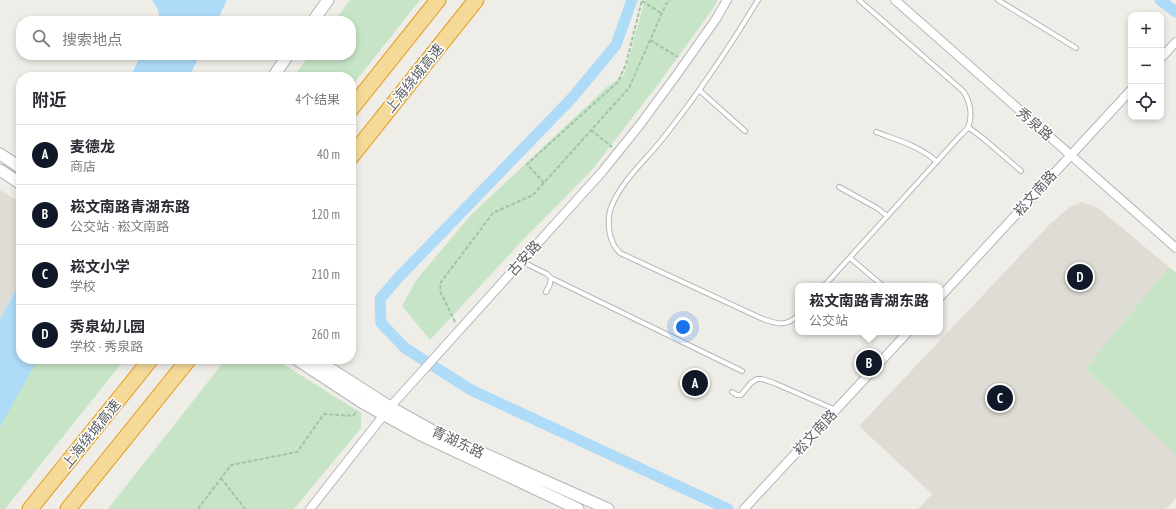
<!DOCTYPE html>
<html lang="zh">
<meta charset="utf-8">
<style>
:root{--surface:#fff;--page:#f7f7f7;--text:#2b2b33;--muted:#7c7c81;--line:#e1e1e2;--accent:#111827}
body{margin:0;font-family:"PT Sans Narrow","Noto Sans SC",sans-serif;background:var(--page);color:var(--text)}
.controls{position:absolute;right:12px;top:12px;display:grid;overflow:hidden;border-radius:8px;box-shadow:0 2px 6px #0003}
.controls button{width:36px;height:36px;display:grid;place-items:center;padding:0;border:0;border-bottom:1px solid var(--line);background:var(--surface);color:var(--text);font:20px sans-serif}
.you{position:absolute;left:683px;top:327px;width:14px;height:14px;margin:-10px;border:3px solid #fff;border-radius:50%;background:#1a73e8;box-shadow:0 0 0 6px #1a73e833}
.badge{display:grid;place-items:center;width:26px;height:26px;border-radius:50%;background:var(--accent);color:#fff;font-size:13px;font-weight:700}
.pin{position:absolute;translate:-50% -50%;border:2px solid #fff;box-shadow:0 1px 4px #0006}
.popup{position:absolute;left:795px;top:283px;width:148px;height:52px;box-sizing:border-box;display:grid;place-content:center;border-radius:8px;background:var(--surface);filter:drop-shadow(0 1px 3px #0005);font-size:13px;white-space:nowrap;color:var(--muted)}
.popup b{font-size:15px;color:var(--text)}
.popup::after{content:'';position:absolute;left:50%;top:100%;margin-left:-8px;border:8px solid transparent;border-top-color:var(--surface)}
.list{margin:0;padding:0;list-style:none}
h2{display:flex;justify-content:space-between;align-items:center;height:52px;margin:0;padding:0 16px;font-size:17px}
h2 small{font-size:13px;font-weight:400;color:var(--muted)}
.list li{display:grid;grid-template-columns:26px 1fr auto;gap:12px;align-items:center;box-sizing:border-box;height:60px;padding:0 16px;border-top:1px solid var(--line)}
.list b{display:block;font-size:15px;white-space:nowrap}
.list p{margin:0;font-size:13px;white-space:nowrap;color:var(--muted)}
.list em{font-size:13px;font-style:normal;color:var(--muted)}
.icon{flex:none;width:22px;height:22px;fill:none;stroke:currentColor;stroke-width:2;stroke-linecap:round;stroke-linejoin:round}
.map{position:relative;flex:none;width:1176px;height:509px;overflow:hidden}
.search{position:absolute;background:var(--surface);box-shadow:0 2px 6px #0003;left:16px;top:16px;width:340px;height:44px;display:flex;align-items:center;gap:10px;box-sizing:border-box;padding:0 14px;border-radius:16px;color:var(--muted);font-size:15px}
.panel{position:absolute;background:var(--surface);box-shadow:0 2px 6px #0003;left:16px;top:72px;width:340px;height:292px;border-radius:16px}
.map>svg:first-child{display:block}
.education{fill:#dfdcd5}
.green{fill:#c7e4c6}
.water{fill:#aedbf8}
.lines{fill:none;stroke-linecap:round;stroke-linejoin:round}
.canal{stroke:#aedbf8;stroke-width:11}
.lane-casing{stroke:#b4b7ba;stroke-width:6}
.street-casing{stroke:#b4b7ba;stroke-width:10}
.secondary-casing{stroke:#b3b6ba;stroke-width:13}
.highway-casing{stroke:#e39913;stroke-width:17}
.path{stroke:#9fc5a8;stroke-width:2;stroke-dasharray:4 2;stroke-linecap:butt}
.lane{stroke:#fff;stroke-width:4}
.street{stroke:#fff;stroke-width:8}
.secondary{stroke:#fff;stroke-width:11}
.highway{stroke:#f4d999;stroke-width:15}
.labels{text-anchor:middle;stroke-width:3;stroke-linejoin:round;paint-order:stroke}
.street-label{font-size:14px;fill:#5e6266;stroke:#fff}
</style>
<div class="map">
<svg width="1176" height="509" viewBox="0 0 1176 509">
<rect width="100%" height="100%" fill="#efede7"/>
<path class="education" d="M 0,190 L 21,203 L 21,280 L 0,320 Z
M 1082,202 L 1098,208 L 1169,267 L 1085,369 L 1176,455 L 1176,498 L 1166,509 L 918,509 L 932,494 L 859,426 L 1051,223 L 1070,207 Z"/>
<path class="green" d="M 350,0 L 420,0 L 351,87 L 351,77 L 293,77 L 310,55 L 351,55 L 351,21 L 334,21 Z
M 645,0 L 718,0 L 712,10 L 659,83 L 592,170 L 521,242 L 430,340 L 402,306 L 417,279 L 470,216 L 607,87 L 624,75 Z
M 1169,267 L 1176,273 L 1176,455 L 1085,369 Z
M 37,359 L 125,359 L 5,509 L 0,509 L 0,427 Z
M 226,359 L 275,359 L 361,413 L 361,428 L 294,509 L 108,509 Z"/>
<path class="water" d="M 152,0 L 227,0 L 217,21 L 158,21 C 161,13 157,7 152,0 Z
M 141,55 L 200,55 L 189,77 L 130,77 Z
M 21,280 L 21,359 L 38,359 L 0,427 L 0,320 Z"/>
<g class="lines">
<path class="canal" d="M 632,0 L 616,45 L 572,98 L 398,278 L 380,299 L 381,323 L 405,348 L 471,390 L 728,509
M 1160,0 L 1176,12"/>
<g class="lane-casing">
<path id="lane" d="M 758,0 C 729,48 698,94 664,137 C 647,159 623,179 612,205 C 607,216 608,233 613,243 C 614,247 618,250 620,253 L 763,319 C 777,324 787,327 798,315
M 998,0 L 1076,48
M 699,90 L 745,131
M 968,127 L 984,139 L 1021,171
M 876,132 C 897,140 920,146 937,162
M 839,187 L 877,208 L 887,216
M 850,258 L 883,286
M 521,261 L 547,274 L 551,278 L 550,284 L 546,292
M 551,278 L 742,371
M 824,286 L 959,137 C 962,134 966,131 968,127 C 973,116 970,100 963,91 L 859,0
M 732,392 L 737,395 L 741,395 L 751,383 L 757,379 L 762,379 L 774,383 L 836,410"/>
</g>
<g class="street-casing">
<path id="street" d="M 895,0 L 1176,248
M 1161,58 L 1176,42
M 940,297 L 1131,90
M 310,509 L 390,407 L 602,172 L 639,126 L 678,73 L 716,19 L 727,0
M 744,509 L 908,332"/>
</g>
<g class="secondary-casing">
<path id="secondary" d="M 313,21 L 328,0
M 273,77 L 288,55
M 0,154 L 21,168
M 0,170 L 21,184
M 296,359 L 363,403 L 417,433 L 578,509
M 315,359 L 390,407 L 433,431 L 608,509"/>
</g>
<g class="highway-casing">
<path id="highway" d="M 351,109 L 438,0
M 351,157 L 476,0
M 30,509 L 151,359
M 68,509 L 189,359"/>
</g>
<path class="path" d="M 642,1 L 661,13
M 650,40 L 678,57
M 591,130 L 612,147
M 544,183 L 527,164 L 618,82 L 626,64 L 642,0
M 455,322 L 440,291 L 441,282 L 493,213 L 533,195 L 629,88 L 666,4 L 670,0
M 221,478 L 245,509
M 198,509 L 231,465 L 297,452 L 324,414 L 353,416 L 357,411"/>
<use href="#lane" class="lane"/>
<use href="#street" class="street"/>
<use href="#secondary" class="secondary"/>
<use href="#highway" class="highway"/>
</g>
<g class="labels">
<g class="street-label">
<text transform="translate(414 78) rotate(-51)" y="5">上海绕城高速</text>
<text transform="translate(1035 124) rotate(41)" y="5">秀泉路</text>
<text transform="translate(1035 193) rotate(-48)" y="5">崧文南路</text>
<text transform="translate(524 258) rotate(-48)" y="5">古安路</text>
<text transform="translate(815 432) rotate(-47)" y="5">崧文南路</text>
<text transform="translate(91 434) rotate(-51)" y="5">上海绕城高速</text>
<text transform="translate(458 442) rotate(25)" y="5">青湖东路</text>
</g>
</g>
</svg>
<div class="controls">
<button>+</button>
<button>−</button>
<button><svg class="icon" aria-label="locate" viewBox="0 0 24 24"><circle cx="12" cy="12" r="6"/><path d="M12 2v4M12 18v4M2 12h4M18 12h4"/></svg></button>
</div>
<div class="you"></div>
<div class="pin badge" style="left:695px;top:383px">A</div>
<div class="pin badge" style="left:869px;top:363px">B</div>
<div class="popup"><b>崧文南路青湖东路</b>公交站</div>
<div class="pin badge" style="left:1000px;top:398px">C</div>
<div class="pin badge" style="left:1080px;top:277px">D</div>
<div class="search"><svg class="icon" aria-label="search" viewBox="0 0 24 24"><circle cx="10" cy="10" r="6"/><path d="M15 15l6 6"/></svg>搜索地点</div>
<section class="panel">
<h2>附近<small>4个结果</small></h2>
<ul class="list">
<li><span class="badge">A</span><div><b>麦德龙</b><p>商店</p></div><em>40 m</em></li>
<li><span class="badge">B</span><div><b>崧文南路青湖东路</b><p>公交站 · 崧文南路</p></div><em>120 m</em></li>
<li><span class="badge">C</span><div><b>崧文小学</b><p>学校</p></div><em>210 m</em></li>
<li><span class="badge">D</span><div><b>秀泉幼儿园</b><p>学校 · 秀泉路</p></div><em>260 m</em></li>
</ul>
</section>
</div>
